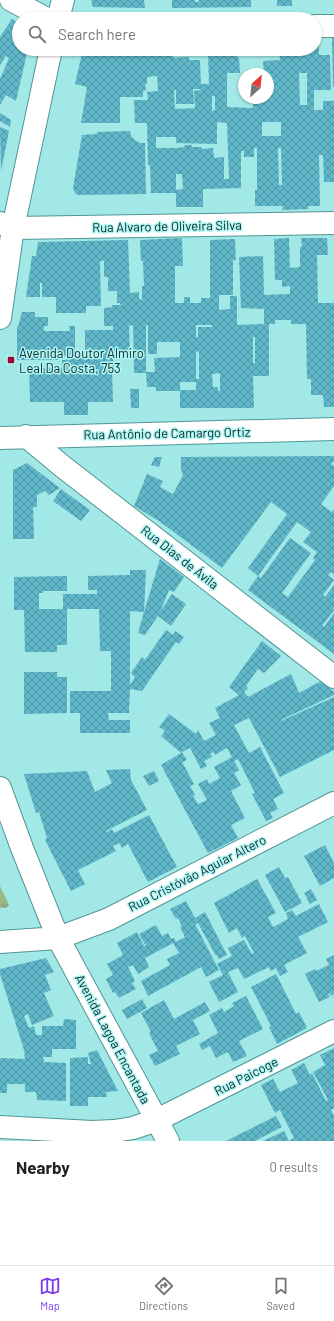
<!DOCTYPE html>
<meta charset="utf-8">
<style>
:root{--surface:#fff;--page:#f2f2f2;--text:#222;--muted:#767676;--line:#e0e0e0;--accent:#7c3aed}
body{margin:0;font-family:Barlow,sans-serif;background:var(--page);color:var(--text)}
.compass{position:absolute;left:238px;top:68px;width:36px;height:36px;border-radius:50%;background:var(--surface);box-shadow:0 1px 3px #0004;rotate:27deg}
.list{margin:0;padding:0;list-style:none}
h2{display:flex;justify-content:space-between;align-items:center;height:52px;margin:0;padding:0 16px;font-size:17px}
h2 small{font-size:13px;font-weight:400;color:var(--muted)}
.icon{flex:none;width:22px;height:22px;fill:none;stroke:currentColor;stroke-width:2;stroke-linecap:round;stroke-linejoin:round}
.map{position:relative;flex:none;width:334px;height:1141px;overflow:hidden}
.search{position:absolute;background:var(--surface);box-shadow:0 1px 3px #0004;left:12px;right:12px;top:12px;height:44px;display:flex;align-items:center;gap:10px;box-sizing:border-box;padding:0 14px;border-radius:22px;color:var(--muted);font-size:15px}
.sheet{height:124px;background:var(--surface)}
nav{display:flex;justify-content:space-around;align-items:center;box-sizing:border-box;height:56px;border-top:1px solid var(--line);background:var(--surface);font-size:11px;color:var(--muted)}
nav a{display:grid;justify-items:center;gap:2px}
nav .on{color:var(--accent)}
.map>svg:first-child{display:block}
.park{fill:url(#park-tufts)}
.building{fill:url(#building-cross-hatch);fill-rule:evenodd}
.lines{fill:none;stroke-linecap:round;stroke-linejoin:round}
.street-casing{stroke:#519695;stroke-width:24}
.secondary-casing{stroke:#519695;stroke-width:24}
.street{stroke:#fff;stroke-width:22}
.secondary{stroke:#fff;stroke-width:22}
.poi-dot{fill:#a20437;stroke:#aff6f4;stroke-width:1.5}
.labels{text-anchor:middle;stroke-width:3;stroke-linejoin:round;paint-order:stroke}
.street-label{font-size:13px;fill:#0e2b2b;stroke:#aff6f4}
.poi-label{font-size:13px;fill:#0e2b2b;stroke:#aff6f4;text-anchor:start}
</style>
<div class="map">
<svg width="334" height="1141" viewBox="0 0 334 1141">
<defs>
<pattern id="park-tufts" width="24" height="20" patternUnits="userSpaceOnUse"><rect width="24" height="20" fill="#9ab788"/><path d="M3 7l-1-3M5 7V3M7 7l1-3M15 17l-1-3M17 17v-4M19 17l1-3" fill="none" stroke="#7c956f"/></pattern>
<pattern id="building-cross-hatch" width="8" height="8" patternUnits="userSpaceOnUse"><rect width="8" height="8" fill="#61b7ca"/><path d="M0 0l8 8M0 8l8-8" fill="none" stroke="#4e95a4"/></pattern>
</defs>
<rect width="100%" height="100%" fill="#a2e8e7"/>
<path class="park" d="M 0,886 L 9,905 L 6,908 L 0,908 Z"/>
<path class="building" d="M 91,0 L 144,0 L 145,8 L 93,7 Z
M 172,0 L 195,0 L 195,2 L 199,2 L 199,0 L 251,0 L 251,7 L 172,8 Z
M 277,0 L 292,0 L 292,6 L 277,6 Z
M 12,19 L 19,24 L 19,49 L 28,49 L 16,101 L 6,95 L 0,105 L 0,79 L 9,58 L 6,56 L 0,65 L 0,37 Z
M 332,38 L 334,38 L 334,86 L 333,87 Z
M 315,41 L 319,41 L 319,55 L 330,55 L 331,90 L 314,90 L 314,110 L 323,110 L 323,101 L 334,101 L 334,182 L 324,182 L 323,155 L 319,155 L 320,206 L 308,206 L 308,209 L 282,210 L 283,206 L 255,206 L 255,190 L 257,190 L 257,148 L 254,148 L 254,157 L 244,157 L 244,151 L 241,151 L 241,188 L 203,189 L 203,207 L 176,207 L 176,193 L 151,193 L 150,165 L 148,165 L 147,123 L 135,123 L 134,100 L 148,100 L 147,92 L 158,91 L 157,76 L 147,77 L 147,84 L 145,84 L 146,90 L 143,91 L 143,97 L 120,97 L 120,123 L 81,123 L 87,87 L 75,84 L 82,53 L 93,55 L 120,53 L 120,56 L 147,56 L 146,49 L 173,49 L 173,58 L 189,57 L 189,60 L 200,60 L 201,84 L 209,84 L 208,53 L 226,53 L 226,49 L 237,49 L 237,57 L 239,58 L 240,73 L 227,73 L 227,107 L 253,108 L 253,98 L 268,98 L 268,74 L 264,74 L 263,61 L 280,60 L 279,49 L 298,49 L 298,55 L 306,55 L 306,49 L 315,49 ZM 299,73 L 307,73 L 307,105 L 300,105 ZM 193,89 L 201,89 L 201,90 L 194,91 L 195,108 L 175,109 L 174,90 L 176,90 L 176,104 L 194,104 ZM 212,96 L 215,96 L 215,110 L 212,111 ZM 217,122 L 227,123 L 229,179 L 224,179 L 224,157 L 214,158 L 213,148 L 202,149 L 202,147 L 192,147 L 192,145 L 185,145 L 184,147 L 176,148 L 156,148 L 156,137 L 176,137 L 176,143 L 217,144 ZM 262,122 L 281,122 L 281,136 L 262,136 ZM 278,148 L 281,148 L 282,185 L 279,185 ZM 176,174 L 182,174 L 183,189 L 176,190 Z
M 242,79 L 244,79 L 244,94 L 242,94 Z
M 0,113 L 11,120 L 10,127 L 0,121 Z
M 1,127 L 9,131 L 1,171 L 0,129 Z
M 130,131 L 131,136 L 135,140 L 140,143 L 145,143 L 146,194 L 78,195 L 75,193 L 73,188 L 82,135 L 97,134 L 97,132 Z
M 182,238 L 183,266 L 175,266 L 175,303 L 184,303 L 184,297 L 190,297 L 190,303 L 201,303 L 201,298 L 210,298 L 210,240 L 235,239 L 236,260 L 233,260 L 233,295 L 219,295 L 219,310 L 230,309 L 230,296 L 237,296 L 237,325 L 264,324 L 264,309 L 241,308 L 239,257 L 263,256 L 264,295 L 290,294 L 290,286 L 282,287 L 282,280 L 275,280 L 274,239 L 289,238 L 290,268 L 300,267 L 300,247 L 302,247 L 301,238 L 327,238 L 328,255 L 317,255 L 318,303 L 334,303 L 334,407 L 324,407 L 323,395 L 311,395 L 311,379 L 307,379 L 306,324 L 291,324 L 291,320 L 275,320 L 275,324 L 269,324 L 269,376 L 253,376 L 254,408 L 180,408 L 180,391 L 156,391 L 156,387 L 147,387 L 146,373 L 134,373 L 133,325 L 129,326 L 130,355 L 113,355 L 114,369 L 112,369 L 113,402 L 88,402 L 88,415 L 64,415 L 64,402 L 30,402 L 29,368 L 62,368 L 62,360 L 66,360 L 66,356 L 58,356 L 58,360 L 17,360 L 17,326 L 18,327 L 22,312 L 35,312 L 35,317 L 48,317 L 48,326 L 44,326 L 44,331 L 70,331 L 69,326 L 75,326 L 75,356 L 85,356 L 85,330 L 113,330 L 113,326 L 104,326 L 104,308 L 112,307 L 112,305 L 121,305 L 120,303 L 117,303 L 117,291 L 108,291 L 108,277 L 104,277 L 104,261 L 100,261 L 101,306 L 86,306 L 86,313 L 56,313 L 56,297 L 42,297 L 42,283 L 40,283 L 40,297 L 26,297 L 32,256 L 36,256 L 38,242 L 128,240 L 130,293 L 139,292 L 139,299 L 142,300 L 142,286 L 144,286 L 143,261 L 141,261 L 140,240 ZM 146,325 L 148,325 L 148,354 L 157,354 L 157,342 L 180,342 L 180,357 L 154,358 L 155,372 L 146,372 ZM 196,325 L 212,325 L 212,327 L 198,327 L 198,337 L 196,337 ZM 253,337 L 255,337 L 255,363 L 253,363 ZM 199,351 L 199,379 L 196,379 L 196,352 ZM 220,373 L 220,391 L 218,391 L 218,387 L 213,387 L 212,374 ZM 180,382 L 196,382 L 196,390 L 180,390 Z
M 130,389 L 139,389 L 139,408 L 131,408 Z
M 334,456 L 334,461 L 331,464 L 334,466 L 334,486 L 321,504 L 332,512 L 334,509 L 334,574 L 331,572 L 328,575 L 334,580 L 323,595 L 325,597 L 334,585 L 334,610 L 322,626 L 324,627 L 334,613 L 334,654 L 248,590 L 258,576 L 261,578 L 290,538 L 311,553 L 282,593 L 288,597 L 315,560 L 313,558 L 317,552 L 303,542 L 311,532 L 297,522 L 258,576 L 248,568 L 287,514 L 271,502 L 222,568 L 159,521 L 134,506 L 147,474 L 163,481 L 160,487 L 173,494 L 183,475 L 181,469 L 181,457 Z
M 155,457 L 162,457 L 159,467 L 151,465 Z
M 27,463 L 60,488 L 49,495 L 45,491 L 37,495 L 37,507 L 33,507 L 34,539 L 13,539 L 13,470 Z
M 61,489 L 90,510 L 81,521 L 53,501 Z
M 160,559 L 184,577 L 174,592 L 169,590 L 160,612 L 172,594 L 186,604 L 171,626 L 158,616 L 145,635 L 138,633 L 144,612 L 130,611 L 130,685 L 135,677 L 131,673 L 142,657 L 145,660 L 166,630 L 173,635 L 175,631 L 184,637 L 179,644 L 176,642 L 142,691 L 130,689 L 129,713 L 108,713 L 109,720 L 130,720 L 130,733 L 80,733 L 80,713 L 70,713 L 70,691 L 111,691 L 111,651 L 100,651 L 99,609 L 67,609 L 67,645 L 57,645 L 57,652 L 25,652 L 24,610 L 14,610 L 14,577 L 67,576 L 67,591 L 43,591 L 43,593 L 39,593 L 39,609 L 63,609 L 63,594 L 97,594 L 97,590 L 88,590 L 88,576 L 130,575 L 130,570 L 146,570 L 144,612 Z
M 262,641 L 281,656 L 264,673 L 258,669 L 246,686 L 248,688 L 244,692 L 248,697 L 291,674 L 299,693 L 321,681 L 334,692 L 334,695 L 281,720 L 281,721 L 334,697 L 334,750 L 280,777 L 249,718 L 234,725 L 249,753 L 260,747 L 284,793 L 273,799 L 278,809 L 270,813 L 273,818 L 266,821 L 252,794 L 255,793 L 238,759 L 234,761 L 239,770 L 234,773 L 241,785 L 231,791 L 245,818 L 231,825 L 238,838 L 208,853 L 161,765 L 181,753 L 161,736 L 165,731 L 159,727 L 169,714 L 196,734 L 198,730 L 204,741 L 216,735 L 209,723 L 220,718 L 215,708 L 239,695 L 229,687 ZM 190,748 L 201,769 L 207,766 L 204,761 L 212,757 L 210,754 L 214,752 L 215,755 L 227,748 L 232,757 L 214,767 L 220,778 L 209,784 L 207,779 L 198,784 L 207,800 L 198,804 L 193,796 L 195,795 L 190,786 L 194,784 L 182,762 L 187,760 L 182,752 Z
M 24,672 L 57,672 L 57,677 L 67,677 L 67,713 L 24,714 Z
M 130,769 L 131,780 L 147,810 L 106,831 L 107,832 L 112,829 L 114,833 L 149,815 L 177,867 L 148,882 L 128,844 L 122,848 L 119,843 L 113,846 L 116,851 L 78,870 L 85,884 L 71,891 L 45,840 L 47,838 L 39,812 L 36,813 L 24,774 L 87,771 L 95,792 L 112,783 L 106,770 Z
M 154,771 L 159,781 L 149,786 L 143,776 Z
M 325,845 L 334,863 L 334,878 L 320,886 L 304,856 Z
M 279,867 L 285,878 L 288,877 L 302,903 L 285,912 L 265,875 Z
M 257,879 L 276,913 L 268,917 L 273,927 L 288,919 L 286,913 L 292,910 L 296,916 L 319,904 L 328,922 L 298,937 L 307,953 L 284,965 L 288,972 L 280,976 L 276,968 L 271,971 L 269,967 L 244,979 L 238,968 L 228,972 L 238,992 L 219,1002 L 209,982 L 223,975 L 217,964 L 232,956 L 228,948 L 244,940 L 252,954 L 254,953 L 245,936 L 242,938 L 237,928 L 229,933 L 214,903 Z
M 311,889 L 317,900 L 310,904 L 304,893 Z
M 186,901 L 195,918 L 205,912 L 227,955 L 219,959 L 217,955 L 216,956 L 198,923 L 195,924 L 219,970 L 206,977 L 201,967 L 148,996 L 141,981 L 170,965 L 167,959 L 179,953 L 173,943 L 145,958 L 149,967 L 138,974 L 133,965 L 128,967 L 135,981 L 132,983 L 136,989 L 119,998 L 115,992 L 113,993 L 106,979 L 113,975 L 107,964 L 123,955 L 117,943 L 137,932 L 144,946 L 146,946 L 139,934 L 156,925 L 162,936 L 168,933 L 171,939 L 174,938 L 176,942 L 185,937 L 180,927 L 182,927 L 178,918 L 176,919 L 170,909 Z
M 334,955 L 334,994 L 331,996 L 330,993 L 328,994 L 330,997 L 319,1002 L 305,974 L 315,969 L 316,971 L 329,965 L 326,959 Z
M 46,958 L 54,972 L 45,975 L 51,990 L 44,993 L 54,1016 L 32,1025 L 28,1014 L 24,1016 L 29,1028 L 34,1026 L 36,1035 L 42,1035 L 42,1026 L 63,1026 L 64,1019 L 76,1020 L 76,1049 L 52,1049 L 52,1057 L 43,1057 L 44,1062 L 66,1063 L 66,1101 L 37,1100 L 36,1092 L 25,1092 L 25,1084 L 7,1084 L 7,1093 L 0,1093 L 0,1058 L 25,1059 L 24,1050 L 0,974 L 0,969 Z
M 276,974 L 296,1014 L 299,1012 L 307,1028 L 277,1044 L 269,1027 L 271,1026 L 251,987 Z
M 246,996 L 263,1029 L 239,1041 L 247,1056 L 233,1062 L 228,1052 L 216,1058 L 210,1046 L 202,1050 L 199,1044 L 218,1033 L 209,1015 L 222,1008 L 224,1012 L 234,1006 L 232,1003 Z
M 142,999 L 147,1008 L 127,1019 L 122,1010 Z
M 164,1000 L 174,1019 L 205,1002 L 210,1011 L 193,1020 L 200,1034 L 176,1046 L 180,1054 L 155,1066 L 149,1055 L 158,1051 L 149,1033 L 151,1032 L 141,1013 Z
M 334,1048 L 334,1108 L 331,1110 L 334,1116 L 334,1141 L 263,1141 L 284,1131 L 289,1141 L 294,1138 L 280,1110 L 275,1113 L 261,1085 L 273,1079 L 280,1092 L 298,1083 L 291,1070 L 304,1063 L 310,1075 L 312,1073 L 326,1101 L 328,1100 L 313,1072 L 325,1065 L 320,1055 Z
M 97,1050 L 118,1091 L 106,1092 L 107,1097 L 88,1097 L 88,1106 L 70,1106 L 70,1058 L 88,1057 L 88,1064 L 91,1064 L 88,1053 Z
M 276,1116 L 282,1127 L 255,1141 L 226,1141 Z"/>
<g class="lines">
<g class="street-casing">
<path id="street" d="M 11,0 L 47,19
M 315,26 L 334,26
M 0,223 L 13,228 L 334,223
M 26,436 L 62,466 L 334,677
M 0,438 L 334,429
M 0,788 L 22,848 L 58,938 L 168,1141
M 0,942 L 58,938 L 109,919 L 334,803
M 0,1127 L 92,1132 L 114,1131 L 133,1128 L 157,1120 L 334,1031"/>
</g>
<g class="secondary-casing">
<path id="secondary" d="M 58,19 L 63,0
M 0,318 L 13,228 L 51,49"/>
</g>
<use href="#street" class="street"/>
<use href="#secondary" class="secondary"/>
</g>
<rect class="poi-dot" x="7" y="356" width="8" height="8" rx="2"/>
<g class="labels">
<g class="street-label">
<text transform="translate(167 226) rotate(-1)" y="5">Rua Alvaro de Oliveira Silva</text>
<text transform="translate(167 433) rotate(-1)" y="5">Rua Antônio de Camargo Ortiz</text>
<text transform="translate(180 557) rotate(38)" y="5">Rua Dias de Ávila</text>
<text transform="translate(197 873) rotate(-27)" y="5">Rua Cristóvão Aguiar Altero</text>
<text transform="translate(113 1039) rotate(62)" y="5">Avenida Lagoa Encantada</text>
<text transform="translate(246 1076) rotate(-27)" y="5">Rua Paicoge</text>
</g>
<g class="poi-label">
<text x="19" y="358">Avenida Doutor Almiro<tspan x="19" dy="15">Leal Da Costa, 753</tspan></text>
</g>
</g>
</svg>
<svg class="compass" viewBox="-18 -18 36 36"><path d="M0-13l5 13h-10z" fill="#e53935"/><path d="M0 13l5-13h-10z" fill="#767676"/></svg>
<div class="search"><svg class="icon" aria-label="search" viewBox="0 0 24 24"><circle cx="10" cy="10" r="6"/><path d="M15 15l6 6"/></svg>Search here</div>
</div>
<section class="sheet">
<h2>Nearby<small>0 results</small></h2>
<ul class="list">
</ul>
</section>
<nav>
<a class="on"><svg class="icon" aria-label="map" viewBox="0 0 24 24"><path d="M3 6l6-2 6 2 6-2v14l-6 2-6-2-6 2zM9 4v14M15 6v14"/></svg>Map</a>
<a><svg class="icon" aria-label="directions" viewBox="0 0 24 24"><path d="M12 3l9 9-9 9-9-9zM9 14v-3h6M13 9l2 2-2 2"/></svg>Directions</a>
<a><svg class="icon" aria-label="saved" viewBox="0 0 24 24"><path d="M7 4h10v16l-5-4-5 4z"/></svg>Saved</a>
</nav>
